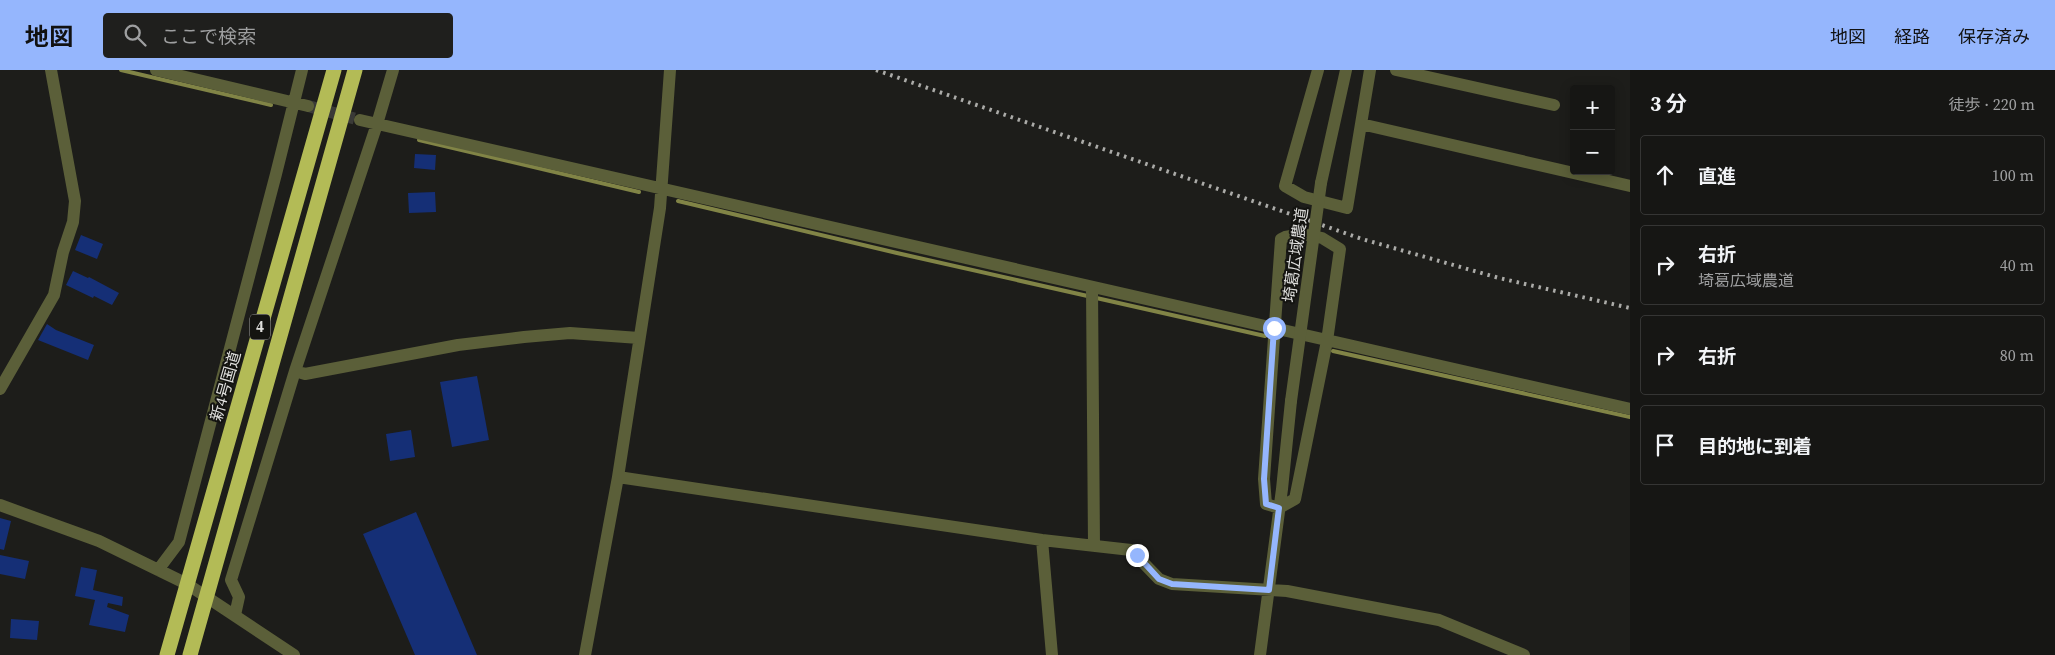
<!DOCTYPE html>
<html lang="ja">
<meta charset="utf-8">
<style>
:root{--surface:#161614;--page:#1f1f1d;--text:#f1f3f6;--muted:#9e9fa0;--line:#353534;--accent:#95b6fd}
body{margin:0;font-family:"Source Serif 4","Noto Sans JP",serif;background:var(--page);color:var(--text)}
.controls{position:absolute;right:15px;top:15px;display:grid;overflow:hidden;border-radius:5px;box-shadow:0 2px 12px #0003}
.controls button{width:45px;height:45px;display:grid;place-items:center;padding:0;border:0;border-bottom:1px solid var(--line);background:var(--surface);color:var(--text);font:25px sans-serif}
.stop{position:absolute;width:15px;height:15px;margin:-11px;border:4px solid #95b6fd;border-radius:50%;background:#fff}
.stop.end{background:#95b6fd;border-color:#fff;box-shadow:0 1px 5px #0008}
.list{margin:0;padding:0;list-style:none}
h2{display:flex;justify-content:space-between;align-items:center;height:65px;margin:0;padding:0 20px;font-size:21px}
h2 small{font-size:16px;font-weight:400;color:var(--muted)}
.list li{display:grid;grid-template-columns:32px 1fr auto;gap:15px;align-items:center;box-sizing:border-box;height:80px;margin:0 10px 10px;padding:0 10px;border:1px solid var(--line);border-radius:5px}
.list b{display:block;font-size:19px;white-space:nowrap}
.list p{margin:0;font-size:16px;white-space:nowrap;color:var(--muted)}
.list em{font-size:16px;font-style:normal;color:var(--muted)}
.icon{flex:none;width:28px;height:28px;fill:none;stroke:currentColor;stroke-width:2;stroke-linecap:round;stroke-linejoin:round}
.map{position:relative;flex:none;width:1630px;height:585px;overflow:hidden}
header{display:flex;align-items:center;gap:30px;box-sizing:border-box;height:70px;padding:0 25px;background:var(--accent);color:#111}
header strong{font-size:24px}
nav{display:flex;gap:28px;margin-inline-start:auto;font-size:18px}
.search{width:350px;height:45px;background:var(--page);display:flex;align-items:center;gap:12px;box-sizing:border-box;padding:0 18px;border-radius:5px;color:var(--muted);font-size:19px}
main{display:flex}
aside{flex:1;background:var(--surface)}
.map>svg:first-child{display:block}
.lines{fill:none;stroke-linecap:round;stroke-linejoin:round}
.stream{stroke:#818446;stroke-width:4}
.building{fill:#152f76}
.minor-tunnel{stroke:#3a3a37;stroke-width:12;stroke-dasharray:12 6;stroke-linecap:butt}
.minor{stroke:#5b5f39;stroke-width:12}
.highway{stroke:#b3bb56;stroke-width:15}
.rail{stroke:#ababa8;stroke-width:4;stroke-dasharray:2.5 5;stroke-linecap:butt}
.minor-bridge{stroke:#5b5f39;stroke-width:12}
.route{stroke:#95b6fd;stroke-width:6}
.labels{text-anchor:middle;stroke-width:4;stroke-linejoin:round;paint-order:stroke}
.shield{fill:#141411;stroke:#a1a19f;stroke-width:1}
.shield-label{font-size:15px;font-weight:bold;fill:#dededc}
.street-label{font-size:16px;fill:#dededc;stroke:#141411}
</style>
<header>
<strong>地図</strong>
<div class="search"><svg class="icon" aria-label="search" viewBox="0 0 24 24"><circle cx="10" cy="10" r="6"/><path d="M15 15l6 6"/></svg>ここで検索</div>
<nav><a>地図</a><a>経路</a><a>保存済み</a></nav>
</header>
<main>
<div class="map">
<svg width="1630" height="585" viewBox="0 0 1630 585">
<rect width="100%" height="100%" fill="#1d1d1a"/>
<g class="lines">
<path class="stream" d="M 121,0 L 271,35
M 419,70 L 639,122
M 678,131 L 897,183 L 1265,266
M 1333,281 L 1630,347"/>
</g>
<path class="building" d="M 415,84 L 436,85 L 435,100 L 414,98 Z
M 435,122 L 436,142 L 409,143 L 408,123 Z
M 81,165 L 103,174 L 97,189 L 75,180 Z
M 73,201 L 88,208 L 89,207 L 119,223 L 112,235 L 94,226 L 93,228 L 66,215 Z
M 47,254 L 56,260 L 94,275 L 88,290 L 38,270 Z
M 477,306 L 489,370 L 452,377 L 440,312 Z
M 411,360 L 415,387 L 390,391 L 386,364 Z
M 416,442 L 477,585 L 415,585 L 363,464 Z
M 0,448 L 11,451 L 4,480 L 0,479 Z
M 0,485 L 29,491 L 25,509 L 0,504 Z
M 81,497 L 97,500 L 93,520 L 123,527 L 122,536 L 108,533 L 107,537 L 129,545 L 125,562 L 89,555 L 95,530 L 75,526 Z
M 11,549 L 39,551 L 37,570 L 10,568 Z"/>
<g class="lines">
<path class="minor-tunnel" d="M 308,36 L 360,50"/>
<path class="minor" d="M 156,0 L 308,36
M 1318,0 L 1285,116 L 1304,127 L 1347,138 L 1370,0
M 1396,0 L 1554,35
M 360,50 L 1630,339
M 1361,54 L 1630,116
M 1321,113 L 1346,0
M 1303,164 L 1322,168 L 1340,179 L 1327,271 L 1295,429 L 1279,438 L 1266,434 L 1264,409 L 1281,169 L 1285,167 Z
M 1092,218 L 1094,476
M 295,301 L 305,304 L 458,275 L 524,267 L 570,263 L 639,268
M 0,319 L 54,225 L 63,182 L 73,152 L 75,131 L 51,0
M 618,407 L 1042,470 L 1131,480 L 1159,509 L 1172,514 L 1287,521 L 1439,550 L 1524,585
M 0,435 L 99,471 L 187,514 L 294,585
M 1042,470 L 1052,585
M 158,500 L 179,472 L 276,104 L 302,0
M 235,545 L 239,527 L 231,510 L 295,301 L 377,54 L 393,0
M 585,585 L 618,407 L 660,138 L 670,0
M 1260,585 L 1282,419 L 1291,331"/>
<path class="highway" d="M 167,585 L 334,0
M 190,585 L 355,0"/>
<path class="rail" d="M 876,0 L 1362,169 L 1499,208 L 1630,238"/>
<path class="minor-bridge" d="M 1291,331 L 1321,113"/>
</g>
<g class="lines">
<path class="route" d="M 1137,485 L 1159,509 L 1172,514 L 1269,520 L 1279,438 L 1266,434 L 1264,409 L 1274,258"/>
</g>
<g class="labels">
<rect class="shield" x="250" y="244.5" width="20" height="25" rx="4"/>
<g class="shield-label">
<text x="260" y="262">4</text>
</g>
<g class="street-label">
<text transform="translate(1295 185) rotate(-82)" y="6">埼葛広域農道</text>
<text transform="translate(225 316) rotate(-74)" y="6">新4号国道</text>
</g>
</g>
</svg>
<div class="controls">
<button>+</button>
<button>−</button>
</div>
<div class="stop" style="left:1274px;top:258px"></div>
<div class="stop end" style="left:1137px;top:485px"></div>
</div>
<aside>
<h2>3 分<small>徒歩 · 220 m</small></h2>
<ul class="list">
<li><svg class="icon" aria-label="ahead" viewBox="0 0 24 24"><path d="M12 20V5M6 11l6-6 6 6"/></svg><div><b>直進</b></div><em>100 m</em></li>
<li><svg class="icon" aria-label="right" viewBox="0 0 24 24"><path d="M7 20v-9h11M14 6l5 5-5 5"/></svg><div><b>右折</b><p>埼葛広域農道</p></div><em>40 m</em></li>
<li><svg class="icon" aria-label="right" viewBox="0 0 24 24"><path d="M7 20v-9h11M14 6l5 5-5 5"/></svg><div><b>右折</b></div><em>80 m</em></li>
<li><svg class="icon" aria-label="arrive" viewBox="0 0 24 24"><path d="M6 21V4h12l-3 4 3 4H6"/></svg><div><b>目的地に到着</b></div></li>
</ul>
</aside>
</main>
